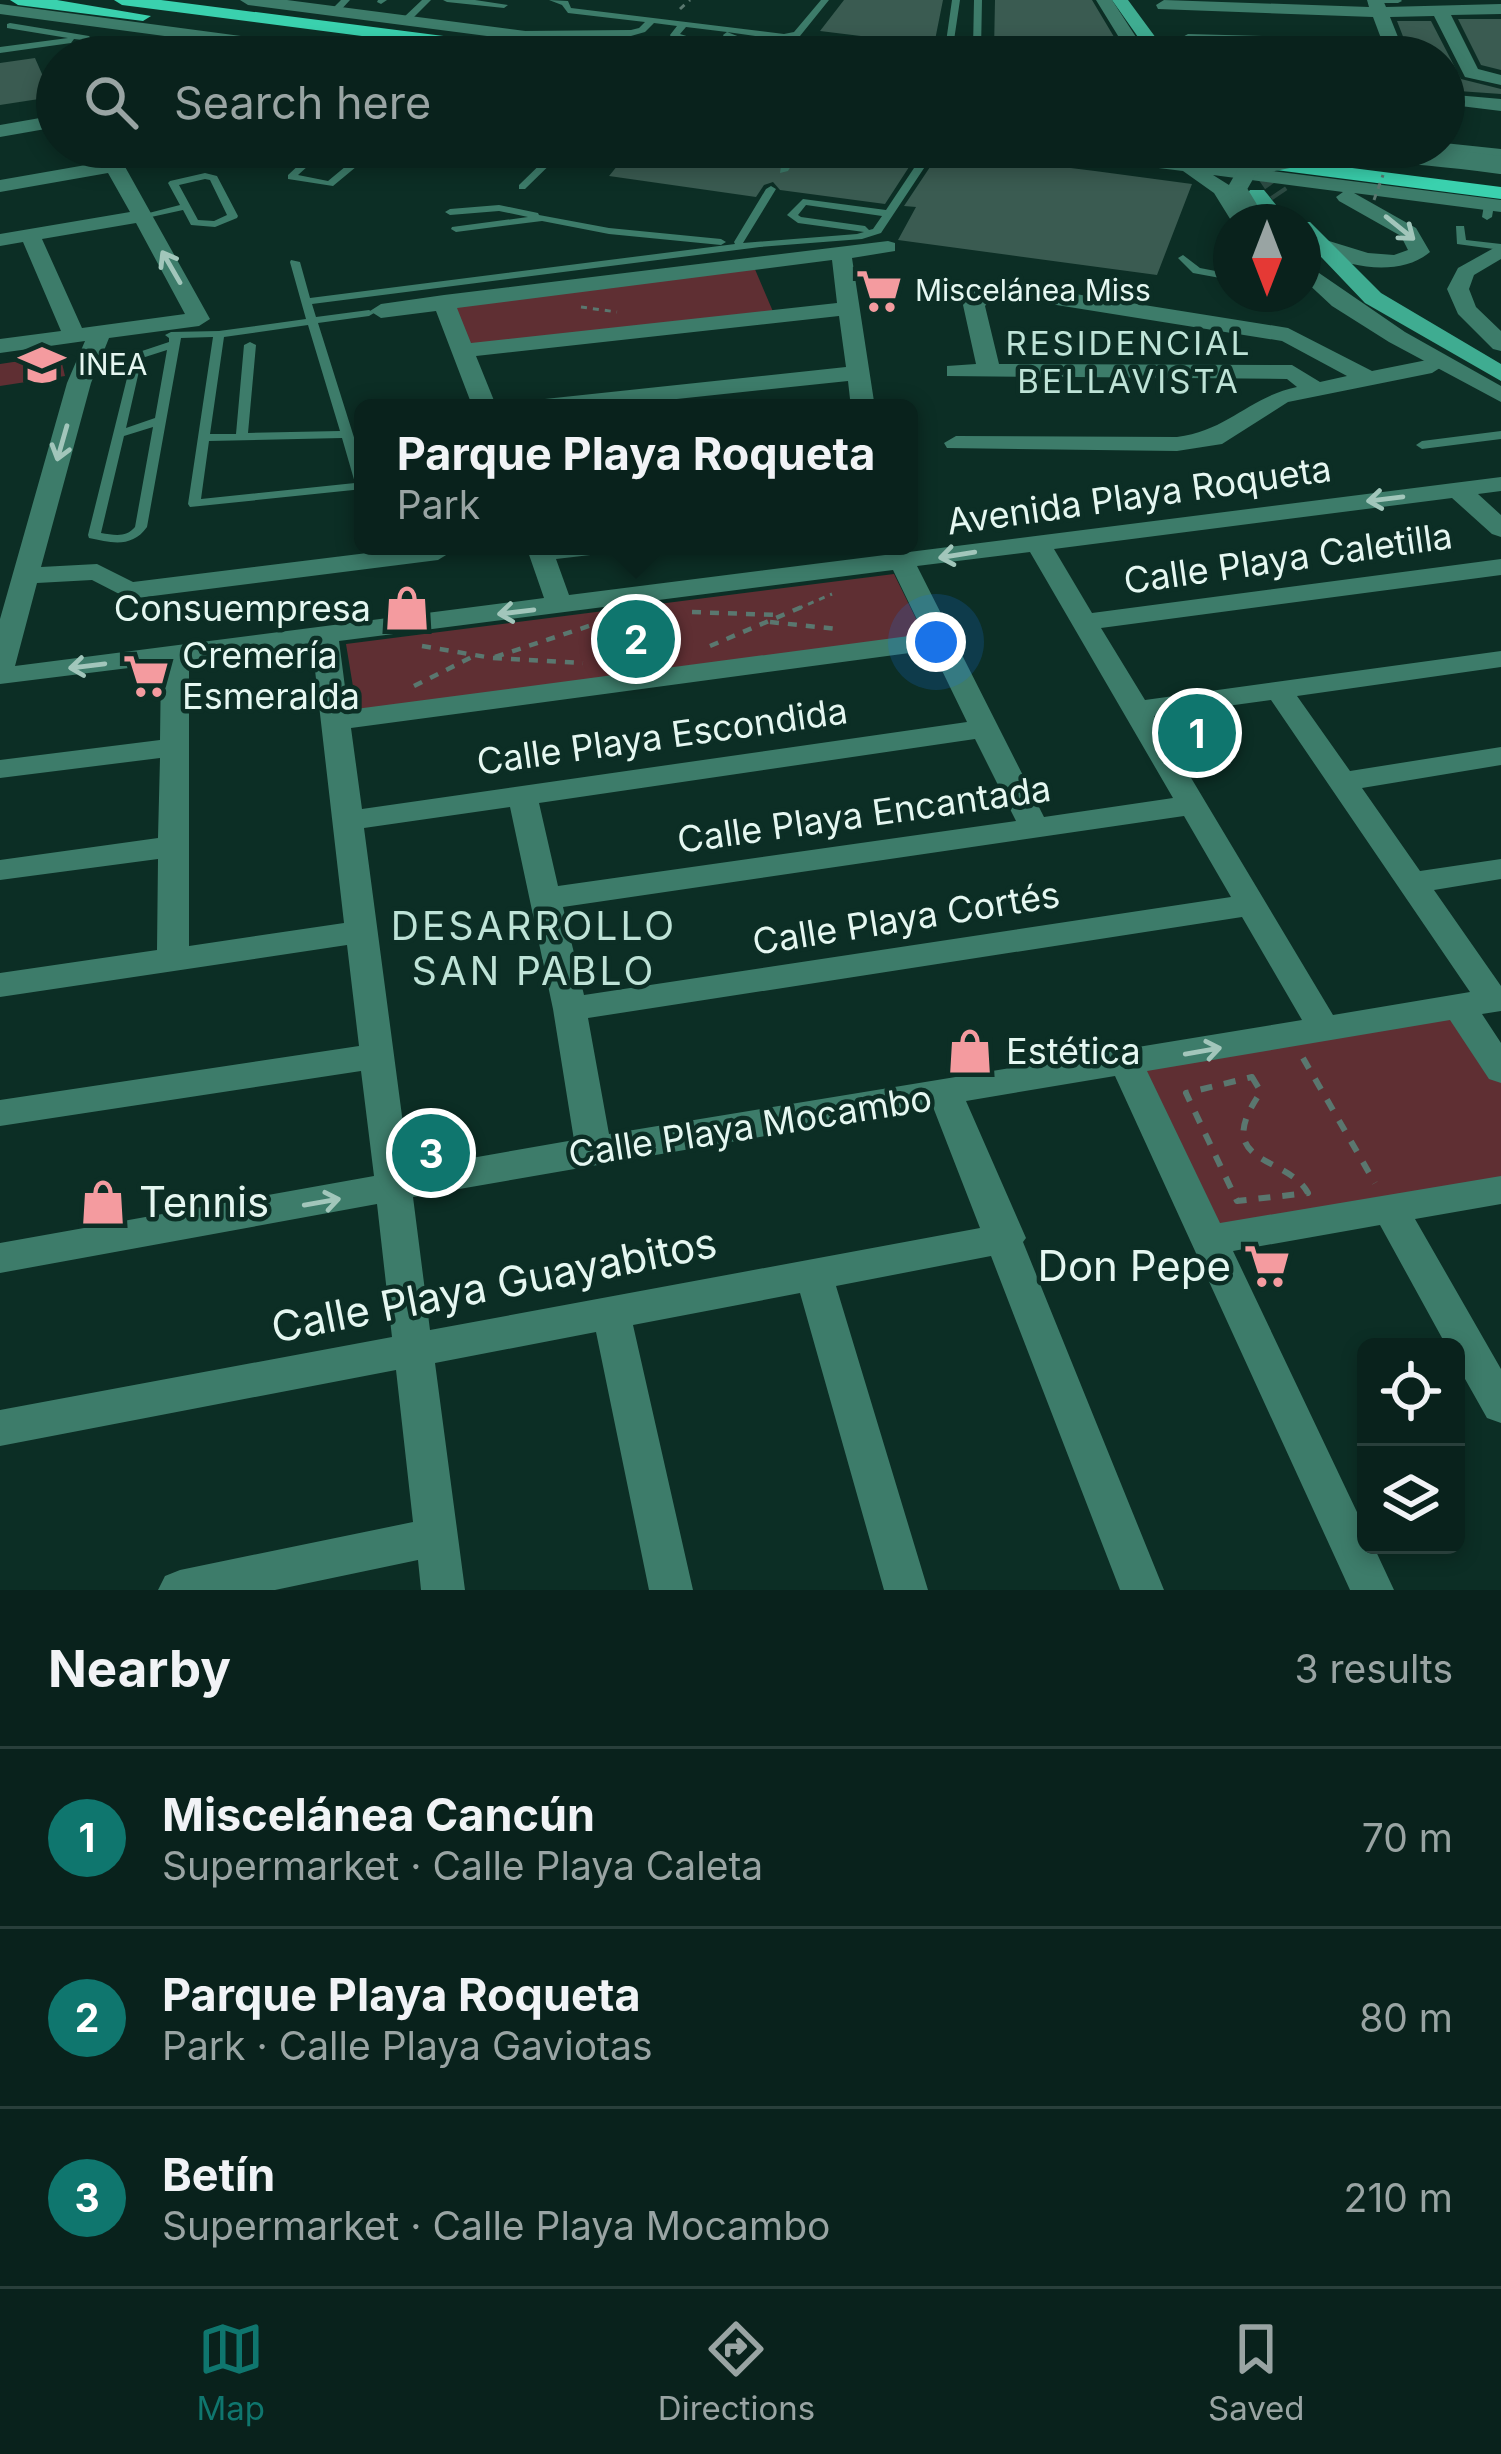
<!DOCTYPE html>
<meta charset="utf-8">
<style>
:root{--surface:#09221c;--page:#172f29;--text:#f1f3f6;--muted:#99a4a3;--line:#293f3b;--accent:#0f766e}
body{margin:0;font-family:Inter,sans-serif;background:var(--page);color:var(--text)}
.controls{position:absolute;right:36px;bottom:36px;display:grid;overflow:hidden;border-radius:18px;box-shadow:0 6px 18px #0003}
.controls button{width:108px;height:108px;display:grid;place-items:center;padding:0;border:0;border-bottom:3px solid var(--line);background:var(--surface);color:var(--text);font:60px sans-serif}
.compass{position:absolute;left:1213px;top:204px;width:108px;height:108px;border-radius:50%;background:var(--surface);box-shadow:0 6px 18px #0003;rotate:180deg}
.you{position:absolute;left:936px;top:642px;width:42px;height:42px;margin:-30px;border:9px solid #fff;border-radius:50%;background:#1a73e8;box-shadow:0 0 0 18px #1a73e833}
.badge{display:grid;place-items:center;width:78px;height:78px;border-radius:50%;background:var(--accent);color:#fff;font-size:39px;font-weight:700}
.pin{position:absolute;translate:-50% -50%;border:6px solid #fff;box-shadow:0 3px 12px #0006}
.popup{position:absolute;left:354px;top:399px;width:564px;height:156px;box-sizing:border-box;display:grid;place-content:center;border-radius:18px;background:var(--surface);filter:drop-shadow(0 3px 9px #0005);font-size:39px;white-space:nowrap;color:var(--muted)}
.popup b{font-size:45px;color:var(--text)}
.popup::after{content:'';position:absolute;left:50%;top:100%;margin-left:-24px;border:24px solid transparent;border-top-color:var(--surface)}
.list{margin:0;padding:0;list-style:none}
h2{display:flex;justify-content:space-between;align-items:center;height:156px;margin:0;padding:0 48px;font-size:51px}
h2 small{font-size:39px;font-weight:400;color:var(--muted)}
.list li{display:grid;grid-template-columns:78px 1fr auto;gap:36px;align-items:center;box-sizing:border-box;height:180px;padding:0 48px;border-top:3px solid var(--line)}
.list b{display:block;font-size:45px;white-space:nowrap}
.list p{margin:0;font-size:39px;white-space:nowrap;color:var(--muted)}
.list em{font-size:39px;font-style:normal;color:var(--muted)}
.icon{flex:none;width:66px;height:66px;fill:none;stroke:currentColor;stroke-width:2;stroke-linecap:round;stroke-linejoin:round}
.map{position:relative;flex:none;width:1501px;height:1590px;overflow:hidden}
.search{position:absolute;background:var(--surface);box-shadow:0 6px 18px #0003;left:36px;right:36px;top:36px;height:132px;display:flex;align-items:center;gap:30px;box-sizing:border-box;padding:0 42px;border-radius:66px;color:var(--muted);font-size:45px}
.sheet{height:696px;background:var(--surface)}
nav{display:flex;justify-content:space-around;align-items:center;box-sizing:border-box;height:168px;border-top:3px solid var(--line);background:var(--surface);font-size:33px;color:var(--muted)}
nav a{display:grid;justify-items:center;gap:6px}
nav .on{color:var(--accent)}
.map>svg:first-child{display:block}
.green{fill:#5f2f33}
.building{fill:#3a5b51}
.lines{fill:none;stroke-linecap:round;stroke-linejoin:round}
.secondary-tunnel{stroke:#2d4c44;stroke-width:18;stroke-dasharray:18 9;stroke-linecap:butt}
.path-far2{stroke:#5a776f;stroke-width:3;stroke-dasharray:6 6;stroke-linecap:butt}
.path-far1{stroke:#5a776f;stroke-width:4.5;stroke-dasharray:9 9;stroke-linecap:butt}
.path{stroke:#5a776f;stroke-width:6;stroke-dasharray:12 12;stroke-linecap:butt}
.service{fill:#3d7c6a;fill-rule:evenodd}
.minor{fill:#3d7c6a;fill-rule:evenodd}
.tertiary{fill:#3d7c6a;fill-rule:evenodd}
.secondary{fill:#3fac91;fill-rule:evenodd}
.primary{fill:#3ad1ae;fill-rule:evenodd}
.path-bridge{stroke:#5a776f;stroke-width:3;stroke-dasharray:6 6;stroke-linecap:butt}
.tertiary-bridge{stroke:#3d7c6a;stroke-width:18}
.oneway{stroke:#a2c6bb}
.labels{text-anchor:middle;stroke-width:9;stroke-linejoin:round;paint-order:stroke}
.far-poi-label{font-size:30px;fill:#e5f7f1;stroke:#0c2e25;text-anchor:start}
.far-neighbourhood-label{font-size:33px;letter-spacing:3px;fill:#bee3d7;stroke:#0c2e25}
.street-label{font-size:36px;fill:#e5f7f1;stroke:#0c2e25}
.poi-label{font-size:36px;fill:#e5f7f1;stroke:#0c2e25;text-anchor:start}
.neighbourhood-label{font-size:39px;letter-spacing:3px;fill:#bee3d7;stroke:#0c2e25}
.near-poi-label{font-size:42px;fill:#e5f7f1;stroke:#0c2e25;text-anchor:start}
.near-street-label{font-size:42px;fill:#e5f7f1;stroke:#0c2e25}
</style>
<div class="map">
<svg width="1501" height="1590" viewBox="0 0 1501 1590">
<rect width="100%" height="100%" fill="#0c2e25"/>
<path class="green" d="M 754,267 L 774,314 L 472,349 L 453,303 Z
M 60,355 L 65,376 L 0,386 L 0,364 Z
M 894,574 L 924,635 L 357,711 L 346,644 Z
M 1457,1013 L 1501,1078 L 1501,1184 L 1212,1237 L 1138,1069 Z"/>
<path class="building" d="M 844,0 L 943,0 L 934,45 L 820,31 Z
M 995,0 L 1092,0 L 1126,57 L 1037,57 L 994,50 Z
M 1458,19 L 1501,19 L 1501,70 L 1481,65 Z
M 1397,21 L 1431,21 L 1461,79 L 1501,89 L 1501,94 L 1444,90 L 1444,57 L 1411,57 Z
M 35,58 L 52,97 L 0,105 L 0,63 Z
M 700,147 L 922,147 L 885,204 L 780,190 L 773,182 L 764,185 L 756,197 L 609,176 L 631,149 L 691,158 Z
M 940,152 L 1095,171 L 1192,184 L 1157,275 L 898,240 L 916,207 L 904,206 Z"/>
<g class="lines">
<path class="secondary-tunnel" d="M 1247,147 L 1280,195"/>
<path class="path-far2" d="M 680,9 L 690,0
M 581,307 L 617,312
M 797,609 L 832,594"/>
<path class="path-far1" d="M 692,612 L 777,615
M 770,622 L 837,629
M 422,646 L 492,658 L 583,663
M 710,646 L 804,606
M 495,657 L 598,623
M 414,686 L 474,656"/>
<path class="path" d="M 1303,1058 L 1375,1183
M 1252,1077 L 1261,1092 C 1209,1166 1287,1154 1308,1193 L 1237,1201 L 1186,1093 Z"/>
<path class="service" d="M 341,0 L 350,0 L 338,13 L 332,13 L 332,9 Z
M 378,0 L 387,0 L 381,4 L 377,2 Z
M 422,0 L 431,0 L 409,22 L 403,22 L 403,18 Z
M 443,0 L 475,0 L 508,5 L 504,8 L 447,2 Z
M 549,0 L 568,1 L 571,8 L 784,34 L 794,32 L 821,0 L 829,0 L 800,36 L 784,40 L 727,32 L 758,44 L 806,51 L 806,55 L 803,56 L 756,49 L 724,37 L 723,35 L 727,32 L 686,27 L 680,34 L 754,57 L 740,57 L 671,37 L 670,35 L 677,26 L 654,23 L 645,32 L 631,36 L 519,36 L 518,34 L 522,31 L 631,30 L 639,28 L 645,22 L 568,13 L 562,5 Z
M 952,0 L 960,0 L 953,47 L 963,45 L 973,48 L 974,0 L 982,0 L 981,50 L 1000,57 L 986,57 L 963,51 L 928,57 L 927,54 L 832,43 L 824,49 L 861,57 L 842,57 L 813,50 L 830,37 L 938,51 L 945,49 Z
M 1372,0 L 1401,0 L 1402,1 L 1398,3 L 1375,3 Z
M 10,23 L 89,36 L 106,57 L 97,57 L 83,40 L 74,39 L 71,43 L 0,53 L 0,47 L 68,38 L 7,28 L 7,24 Z
M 217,35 L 221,38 L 221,43 L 263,49 L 268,56 L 260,57 L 257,53 L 214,47 L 213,38 Z
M 318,147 L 329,147 L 298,175 L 328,181 L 369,147 L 380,147 L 333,186 L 288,179 L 288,175 Z
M 558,147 L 568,147 L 525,189 L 519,189 L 519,185 Z
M 928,147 L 938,147 L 881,233 L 862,239 L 760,247 L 312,304 L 316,317 L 369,310 L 374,313 L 369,316 L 318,323 L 363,466 L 363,489 L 190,507 L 188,504 L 213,337 L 181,338 L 147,527 C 132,548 112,543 89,538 L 88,535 L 133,354 L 169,342 L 169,338 L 165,335 L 171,332 L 219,331 L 306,319 L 290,262 L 291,260 L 300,262 L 310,298 L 735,244 L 734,242 L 766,189 L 771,186 L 776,189 L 743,243 L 857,234 L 864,232 L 798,223 L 787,215 L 803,199 L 886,210 ZM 806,205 L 882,216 L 873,229 L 869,230 L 865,226 L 801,217 L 798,215 ZM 308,325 L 340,431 L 248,433 L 256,345 L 250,342 L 244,345 L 236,434 L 210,434 L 224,337 ZM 167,350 L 155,418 L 126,428 L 142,358 ZM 153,427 L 135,527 C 126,538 114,535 101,533 L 124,436 ZM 342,438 L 355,483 L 201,499 L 209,441 Z
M 786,163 L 791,166 L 788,171 L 780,173 L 781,166 Z
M 205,173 L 217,176 L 238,216 L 237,218 L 215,227 L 191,225 L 183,210 L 142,219 L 137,216 L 180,205 L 168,183 L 170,181 ZM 205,179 L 210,180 L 227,215 L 214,221 L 198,220 L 179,185 Z
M 1489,202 L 1494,205 L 1492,217 L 1487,220 L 1482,217 L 1484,205 Z
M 499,205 L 538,213 L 539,215 L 609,228 L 721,239 L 726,242 L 721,245 L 609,234 L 542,221 L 456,232 L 451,229 L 452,227 L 528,217 L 499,211 L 450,215 L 445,212 L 450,209 Z
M 1456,226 L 1464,226 L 1466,240 L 1501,244 L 1501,250 L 1457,244 Z
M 1183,255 L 1200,268 L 1231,274 L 1231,280 L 1193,273 L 1178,258 Z
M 1501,431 L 1501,439 L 1422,449 L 1416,445 L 1422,441 Z"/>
<path class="minor" d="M 1164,0 L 1369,7 L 1367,0 L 1383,0 L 1386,7 L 1501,4 L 1501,14 L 1451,15 L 1478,69 L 1501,75 L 1501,85 L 1465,77 L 1434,16 L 1390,17 L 1406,57 L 1388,57 L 1373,17 L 1158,9 L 1156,5 Z
M 1188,34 L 1335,38 L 1344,43 L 1335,48 L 1182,43 L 1179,39 Z
M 1444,94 L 1501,99 L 1501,111 L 1444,104 Z
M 57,115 L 57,127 L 0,137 L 0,125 Z
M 94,147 L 114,147 L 210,319 L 199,326 L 109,338 L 91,383 L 41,567 L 97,564 L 133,582 L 424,546 L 445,546 L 451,552 L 438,560 L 129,599 L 92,580 L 37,583 L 15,666 L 544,598 L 526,546 L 612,546 L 599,554 L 556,559 L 569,595 L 1501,477 L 1501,491 L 1478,494 L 1501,515 L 1501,537 L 1492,534 L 1452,498 L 1054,549 L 1092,613 L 1501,559 L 1501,575 L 1101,628 L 1145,700 L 1501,651 L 1501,667 L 1297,696 L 1350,771 L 1501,747 L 1501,765 L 1362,788 L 1420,871 L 1501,859 L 1501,879 L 1434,890 L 1501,986 L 1501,1011 L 1482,1014 L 1501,1043 L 1501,1083 L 1489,1079 L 1450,1020 L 1147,1071 L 1220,1223 L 1501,1176 L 1501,1204 L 1415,1219 L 1501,1369 L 1501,1423 L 1487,1418 L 1456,1363 L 1456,1347 L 1447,1347 L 1380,1225 L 1233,1251 L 1366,1531 L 1366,1545 L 1373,1545 L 1394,1590 L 1350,1590 L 1115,1076 L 966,1101 L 1026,1238 L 1023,1242 L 1164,1590 L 1120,1590 L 991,1256 L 836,1286 L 928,1590 L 884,1590 L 800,1293 L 633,1325 L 693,1590 L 649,1590 L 596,1332 L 435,1363 L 465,1590 L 421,1590 L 418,1560 L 275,1590 L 158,1590 L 165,1576 L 180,1570 L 413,1522 L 396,1370 L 0,1446 L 0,1410 L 392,1337 L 377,1204 L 0,1273 L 0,1243 L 374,1176 L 361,1071 L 0,1126 L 0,1100 L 359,1046 L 347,945 L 0,997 L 0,973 L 157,950 L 158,859 L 0,880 L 0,860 L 158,838 L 160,758 L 0,778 L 0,760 L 160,740 L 161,664 L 0,684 L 0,619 L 67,383 L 85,341 L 0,353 L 0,339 L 61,331 L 23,242 L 0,246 L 0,234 L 130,212 L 108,173 L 0,192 L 0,180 L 103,162 ZM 136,223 L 185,314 L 82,328 L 42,239 ZM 1030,552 L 1173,798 L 1044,817 L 917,566 ZM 893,570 L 924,634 L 348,710 L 339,641 ZM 312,644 L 344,923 L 189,946 L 189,660 ZM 932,650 L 967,722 L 362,809 L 351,728 ZM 1271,700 L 1470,992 L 1333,1015 L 1154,716 ZM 975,739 L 1016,821 L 558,886 L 539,803 ZM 510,807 L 553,1009 L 574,1140 L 409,1169 L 364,828 ZM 1184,816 L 1231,897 L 584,995 L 563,907 ZM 1242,917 L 1302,1020 L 609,1134 L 588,1018 ZM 933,1107 L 980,1228 L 430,1330 L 413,1197 Z
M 888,241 L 895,243 L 895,251 L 852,258 L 875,408 L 851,408 L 848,381 L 592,408 L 514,408 L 526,401 L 846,367 L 839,316 L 476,356 L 497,408 L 473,408 L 436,311 L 381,318 L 370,311 L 381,304 L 444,295 ZM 832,260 L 837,303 L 471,343 L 457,308 Z
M 1007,283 L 1288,328 L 1372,371 L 1432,359 L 1443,366 L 1432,373 L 1288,402 L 1222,444 L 1177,451 L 947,448 L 944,443 L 956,436 L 1177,437 C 1229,430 1249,397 1297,387 L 1287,379 L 947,376 L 947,366 L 976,364 L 963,305 L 980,284 ZM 994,295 L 1282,341 L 1347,376 L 1320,382 L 1292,365 L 999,364 L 985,306 Z"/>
<path class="tertiary" d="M 240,0 L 287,0 L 688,52 L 697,57 L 648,57 L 248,5 Z
M 1096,0 L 1112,0 L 1149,57 L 1131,57 Z
M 0,4 L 361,52 L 370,57 L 322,57 L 0,14 Z
M 1444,143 L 1501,149 L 1501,161 L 1430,153 L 1420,147 L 1444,147 Z
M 1026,147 L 1081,147 L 1501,200 L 1501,212 L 1354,193 L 1416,228 L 1430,252 C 1399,279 1336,267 1306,243 L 1316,237 L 1368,253 L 1394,255 L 1408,250 L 1401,236 L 1339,201 L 1336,197 L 1343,192 L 1213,175 L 1229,185 L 1252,222 L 1232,222 L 1214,193 L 1183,171 L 1036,153 Z
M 1501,244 L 1501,259 L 1474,275 L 1469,289 L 1476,307 L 1501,331 L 1501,351 L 1493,349 L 1458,314 L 1447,289 L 1458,268 Z
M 1303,262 L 1405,332 L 1501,386 L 1501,402 L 1389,342 L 1332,306 L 1303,279 Z"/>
<path class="secondary" d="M 1112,0 L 1128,0 L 1170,57 L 1152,57 Z
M 1250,190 L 1264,190 L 1290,222 L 1269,222 L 1247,194 Z
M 1296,222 L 1310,222 L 1381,293 L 1501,364 L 1501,381 L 1365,303 L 1303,238 L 1303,222 Z"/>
<path class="primary" d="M 10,0 L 57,0 L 151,16 L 143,21 L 18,5 Z
M 114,0 L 161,0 L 537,48 L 545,42 L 677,50 L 686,55 L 524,57 L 122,5 Z
M 1135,147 L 1189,147 L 1501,187 L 1501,199 L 1145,153 Z"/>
<path class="path-bridge" d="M 1374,200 L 1383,175"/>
<path class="tertiary-bridge" d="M 1257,222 L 1237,189 L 1249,168 C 1334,144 1415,154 1501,165"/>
</g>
<defs><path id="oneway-shaft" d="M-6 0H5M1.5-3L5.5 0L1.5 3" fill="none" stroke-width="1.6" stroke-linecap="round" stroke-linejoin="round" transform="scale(3)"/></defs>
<g class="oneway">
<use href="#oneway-shaft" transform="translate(1400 228) rotate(39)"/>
<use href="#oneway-shaft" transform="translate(171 267) rotate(-120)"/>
<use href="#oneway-shaft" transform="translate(62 443) rotate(106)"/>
<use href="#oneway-shaft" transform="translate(1385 499) rotate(173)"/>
<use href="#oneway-shaft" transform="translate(957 555) rotate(171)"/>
<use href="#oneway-shaft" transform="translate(516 612) rotate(173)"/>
<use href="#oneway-shaft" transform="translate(87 666) rotate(173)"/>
<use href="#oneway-shaft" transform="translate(1203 1051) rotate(-10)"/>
<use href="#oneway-shaft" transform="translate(322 1202) rotate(-10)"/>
</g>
<defs>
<g id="supermarket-bare" transform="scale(3.6)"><path d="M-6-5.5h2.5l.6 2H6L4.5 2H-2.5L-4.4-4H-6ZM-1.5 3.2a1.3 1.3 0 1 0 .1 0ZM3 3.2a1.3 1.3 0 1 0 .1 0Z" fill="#f49b9f" stroke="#0c2e25" stroke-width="2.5" paint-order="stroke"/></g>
<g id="school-bare" transform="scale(3.6)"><path d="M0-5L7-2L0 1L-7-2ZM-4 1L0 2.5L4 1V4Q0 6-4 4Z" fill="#f49b9f" stroke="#0c2e25" stroke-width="2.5" paint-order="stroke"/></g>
<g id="shop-bare" transform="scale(3.6)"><path d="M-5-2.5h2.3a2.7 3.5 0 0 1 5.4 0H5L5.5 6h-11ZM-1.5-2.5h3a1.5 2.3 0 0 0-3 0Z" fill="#f49b9f" stroke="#0c2e25" stroke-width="2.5" paint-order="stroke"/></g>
</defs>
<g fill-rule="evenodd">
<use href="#supermarket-bare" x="879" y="291"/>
<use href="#school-bare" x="42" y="365"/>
<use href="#shop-bare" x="407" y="608"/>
<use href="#supermarket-bare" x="146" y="676"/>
<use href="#shop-bare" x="970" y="1051"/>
<use href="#shop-bare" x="103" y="1202"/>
<use href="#supermarket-bare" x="1267" y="1266"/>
</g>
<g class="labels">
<g class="far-poi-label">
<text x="915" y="301">Miscelánea Miss</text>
<text x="78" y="375">INEA</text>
</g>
<g class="far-neighbourhood-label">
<text x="1129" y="355">RESIDENCIAL<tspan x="1129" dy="38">BELLAVISTA</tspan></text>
</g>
<g class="street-label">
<text transform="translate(1139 495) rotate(-8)" y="13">Avenida Playa Roqueta</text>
<text transform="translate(1288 558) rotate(-8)" y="13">Calle Playa Caletilla</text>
<text transform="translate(662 736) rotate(-8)" y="13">Calle Playa Escondida</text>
<text transform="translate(864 814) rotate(-8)" y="13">Calle Playa Encantada</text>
<text transform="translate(906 918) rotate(-9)" y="13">Calle Playa Cortés</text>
<text transform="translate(750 1126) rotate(-9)" y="13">Calle Playa Mocambo</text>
</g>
<g class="poi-label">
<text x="371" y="621" text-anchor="end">Consuempresa</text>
<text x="182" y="668">Cremería<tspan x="182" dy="41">Esmeralda</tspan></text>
<text x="1006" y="1064">Estética</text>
</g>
<g class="neighbourhood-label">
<text x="534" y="940">DESARROLLO<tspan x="534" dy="45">SAN PABLO</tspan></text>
</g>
<g class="near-poi-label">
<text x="139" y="1217">Tennis</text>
<text x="1231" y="1281" text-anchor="end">Don Pepe</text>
</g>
<g class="near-street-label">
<text transform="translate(494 1285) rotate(-11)" y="15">Calle Playa Guayabitos</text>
</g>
</g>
</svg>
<div class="controls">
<button><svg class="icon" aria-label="locate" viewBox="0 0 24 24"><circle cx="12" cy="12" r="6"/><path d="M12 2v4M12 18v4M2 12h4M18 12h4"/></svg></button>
<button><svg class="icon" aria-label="layers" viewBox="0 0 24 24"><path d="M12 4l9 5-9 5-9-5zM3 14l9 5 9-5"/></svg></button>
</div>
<svg class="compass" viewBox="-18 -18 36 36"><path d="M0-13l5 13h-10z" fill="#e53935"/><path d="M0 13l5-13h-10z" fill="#99a4a3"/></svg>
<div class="you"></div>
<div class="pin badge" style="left:1197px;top:733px">1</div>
<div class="pin badge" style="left:636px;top:639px">2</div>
<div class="popup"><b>Parque Playa Roqueta</b>Park</div>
<div class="pin badge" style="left:431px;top:1153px">3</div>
<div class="search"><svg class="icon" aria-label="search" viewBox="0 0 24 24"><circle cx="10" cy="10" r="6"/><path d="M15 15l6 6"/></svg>Search here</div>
</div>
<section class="sheet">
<h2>Nearby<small>3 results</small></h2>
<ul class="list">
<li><span class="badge">1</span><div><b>Miscelánea Cancún</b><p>Supermarket · Calle Playa Caleta</p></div><em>70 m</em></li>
<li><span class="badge">2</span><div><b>Parque Playa Roqueta</b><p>Park · Calle Playa Gaviotas</p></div><em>80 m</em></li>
<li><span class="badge">3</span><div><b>Betín</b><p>Supermarket · Calle Playa Mocambo</p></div><em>210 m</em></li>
</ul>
</section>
<nav>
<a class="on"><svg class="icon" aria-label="map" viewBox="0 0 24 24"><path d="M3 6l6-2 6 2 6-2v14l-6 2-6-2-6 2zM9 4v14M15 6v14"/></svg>Map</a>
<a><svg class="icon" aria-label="directions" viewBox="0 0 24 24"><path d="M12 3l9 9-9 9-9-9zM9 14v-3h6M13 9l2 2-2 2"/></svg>Directions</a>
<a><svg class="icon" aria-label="saved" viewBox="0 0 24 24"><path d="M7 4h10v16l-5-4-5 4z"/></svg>Saved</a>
</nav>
